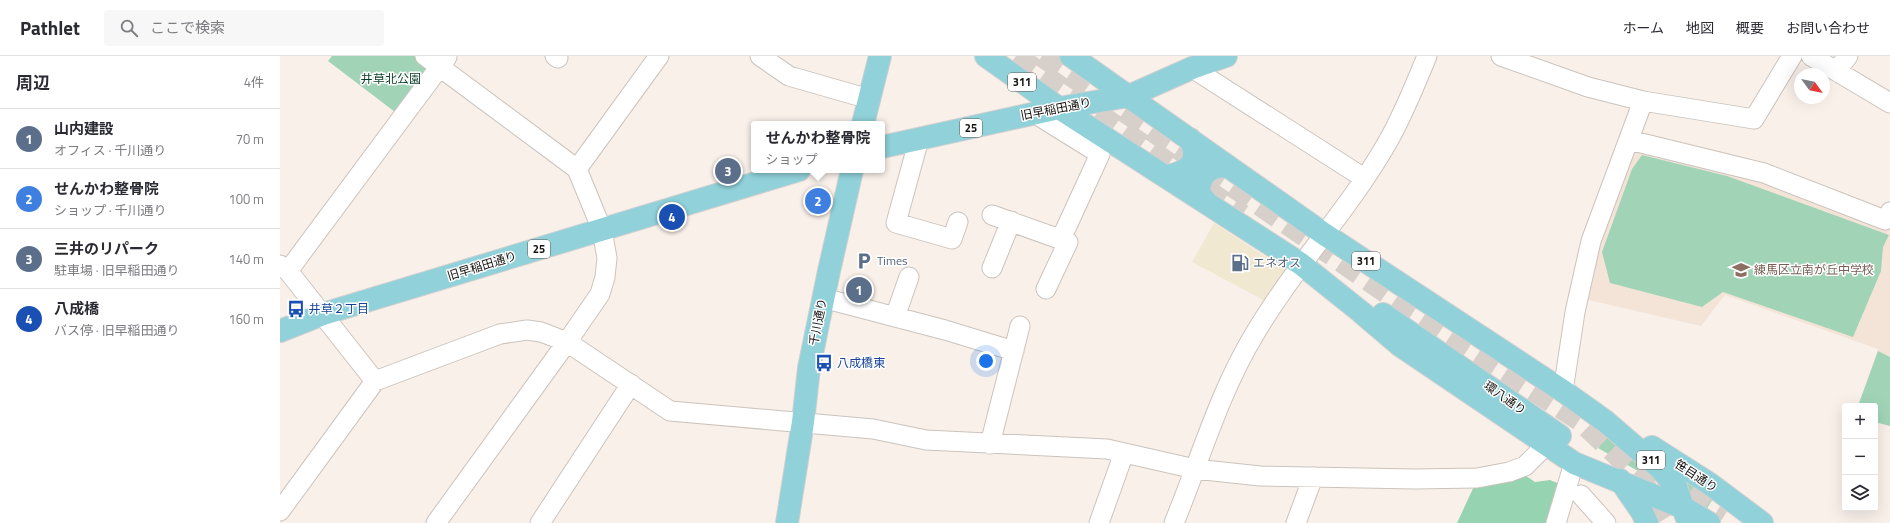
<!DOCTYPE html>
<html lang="ja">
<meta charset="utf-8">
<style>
:root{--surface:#fff;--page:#f7f7f7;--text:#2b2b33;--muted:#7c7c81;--line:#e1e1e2;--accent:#3274aa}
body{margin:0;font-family:"Titillium Web","Noto Sans JP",sans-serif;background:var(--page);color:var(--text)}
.controls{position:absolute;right:12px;bottom:12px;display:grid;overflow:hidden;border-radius:4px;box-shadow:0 4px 16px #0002}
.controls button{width:36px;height:36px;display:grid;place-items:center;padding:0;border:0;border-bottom:1px solid var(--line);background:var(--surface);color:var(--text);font:20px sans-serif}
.compass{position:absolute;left:1514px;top:12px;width:36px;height:36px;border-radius:50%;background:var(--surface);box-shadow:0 4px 16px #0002;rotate:123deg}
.you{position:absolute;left:706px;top:305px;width:14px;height:14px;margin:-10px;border:3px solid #fff;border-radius:50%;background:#1a73e8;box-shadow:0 0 0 6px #1a73e833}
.badge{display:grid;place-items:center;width:26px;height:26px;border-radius:50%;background:var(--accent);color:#fff;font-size:13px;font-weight:700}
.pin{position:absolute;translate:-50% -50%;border:2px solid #fff;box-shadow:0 1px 4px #0006}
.popup{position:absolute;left:471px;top:65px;width:134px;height:52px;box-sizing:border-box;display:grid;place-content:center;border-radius:4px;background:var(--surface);filter:drop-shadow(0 1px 3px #0005);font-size:13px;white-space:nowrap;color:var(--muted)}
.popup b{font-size:15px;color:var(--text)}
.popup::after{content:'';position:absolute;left:50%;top:100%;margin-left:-8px;border:8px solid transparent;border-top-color:var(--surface)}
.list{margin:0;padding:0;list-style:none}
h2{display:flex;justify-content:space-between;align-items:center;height:52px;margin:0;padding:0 16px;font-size:17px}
h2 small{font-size:13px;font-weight:400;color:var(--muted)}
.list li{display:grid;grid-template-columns:26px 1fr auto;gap:12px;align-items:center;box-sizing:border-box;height:60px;padding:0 16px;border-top:1px solid var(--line)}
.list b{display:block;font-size:15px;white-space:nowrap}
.list p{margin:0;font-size:13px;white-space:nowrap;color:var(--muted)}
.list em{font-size:13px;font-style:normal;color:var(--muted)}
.icon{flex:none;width:22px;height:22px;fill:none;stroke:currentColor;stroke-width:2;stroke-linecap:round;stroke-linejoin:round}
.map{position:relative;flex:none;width:1610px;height:467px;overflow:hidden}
header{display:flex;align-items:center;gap:24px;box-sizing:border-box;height:56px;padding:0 20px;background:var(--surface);border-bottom:1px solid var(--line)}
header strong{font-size:19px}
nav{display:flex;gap:22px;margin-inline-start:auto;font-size:14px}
.search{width:280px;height:36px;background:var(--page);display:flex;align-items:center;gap:10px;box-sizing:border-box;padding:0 14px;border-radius:4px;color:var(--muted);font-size:15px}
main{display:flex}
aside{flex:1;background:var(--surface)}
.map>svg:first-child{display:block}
.commercial{fill:#f1e8d2}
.built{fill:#f4e4d8}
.green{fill:#a1d4b7}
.forest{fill:#96d3b0}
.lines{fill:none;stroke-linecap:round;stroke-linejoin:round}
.major-tunnel{stroke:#d7cfc9;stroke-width:22;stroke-dasharray:22 11;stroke-linecap:butt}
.minor-casing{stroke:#cbc3bc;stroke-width:21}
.major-casing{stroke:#d0d0cf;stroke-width:24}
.minor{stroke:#fff;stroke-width:19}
.major{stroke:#90d1da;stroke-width:22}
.labels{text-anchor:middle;stroke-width:3;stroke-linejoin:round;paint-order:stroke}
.shield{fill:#fff;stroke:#5c5a58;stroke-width:1}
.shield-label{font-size:11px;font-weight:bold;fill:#161311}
.park-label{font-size:12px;fill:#083b24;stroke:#fff}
.street-label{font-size:12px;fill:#161311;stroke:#fff}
.service-label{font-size:12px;fill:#4e5e75;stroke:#fff;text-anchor:start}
.education-label{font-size:12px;fill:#785e54;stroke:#fff;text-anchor:start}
.transit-label{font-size:12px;fill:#164399;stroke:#fff;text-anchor:start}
</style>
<header>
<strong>Pathlet</strong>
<div class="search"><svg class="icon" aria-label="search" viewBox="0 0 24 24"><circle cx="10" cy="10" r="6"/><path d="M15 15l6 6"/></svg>ここで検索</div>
<nav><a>ホーム</a><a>地図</a><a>概要</a><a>お問い合わせ</a></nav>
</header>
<main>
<aside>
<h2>周辺<small>4件</small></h2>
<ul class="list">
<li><span class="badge" style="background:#5c6f8a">1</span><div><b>山内建設</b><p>オフィス · 千川通り</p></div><em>70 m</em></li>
<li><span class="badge" style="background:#3f7fe0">2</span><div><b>せんかわ整骨院</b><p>ショップ · 千川通り</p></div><em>100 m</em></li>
<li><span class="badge" style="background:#5c6f8a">3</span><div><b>三井のリパーク</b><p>駐車場 · 旧早稲田通り</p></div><em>140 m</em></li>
<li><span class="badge" style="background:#1a4fb4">4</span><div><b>八成橋</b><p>バス停 · 旧早稲田通り</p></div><em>160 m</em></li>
</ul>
</aside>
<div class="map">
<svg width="1610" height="467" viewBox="0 0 1610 467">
<rect width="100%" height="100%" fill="#f9f0ea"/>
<path class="commercial" d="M 934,167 L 1006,214 L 985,245 L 912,206 Z"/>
<path class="built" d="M 1354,88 L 1485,122 L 1610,170 L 1610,370 L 1595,366 L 1595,350 L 1578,350 L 1598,293 L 1445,239 L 1421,270 L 1304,243 L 1318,188 Z"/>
<path class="green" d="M 52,0 L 136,0 L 146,7 L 146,14 L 115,56 L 48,5 Z
M 1362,99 L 1447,120 L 1609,179 L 1603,191 L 1601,215 L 1573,281 L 1443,236 L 1422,251 L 1330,227 L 1322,196 L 1352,113 Z
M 1598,295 L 1610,301 L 1610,370 L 1595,366 L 1595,350 L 1578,350 Z
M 1327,378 L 1382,429 L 1318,392 Z
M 1403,420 L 1436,438 L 1426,454 L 1413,444 Z"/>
<path class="forest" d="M 1242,417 L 1255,426 L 1270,424 L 1282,429 L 1271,467 L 1177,467 L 1196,426 Z"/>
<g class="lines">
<path class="major-tunnel" d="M 736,0 L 962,159
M 762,0 L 847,57 L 1133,255 L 1301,365 L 1357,418 L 1388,467
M 1383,417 L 1446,457"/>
<g class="minor-casing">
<path id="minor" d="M 145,0 L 297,113 L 322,174 L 327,202 L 325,221 L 320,238 L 287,286 L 156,467
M 275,0 L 278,2
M 480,0 L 509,20 L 589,43
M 1221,0 L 1308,31 L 1363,45 L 1311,185 L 1295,256 L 1283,335
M 1531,0 L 1610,47
M 912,12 L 1084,122
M 1556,15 L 1568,0
M 1363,45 L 1474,63 L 1512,0
M 754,57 L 820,98 L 781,183
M 639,83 L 616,167 L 672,183 L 678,166
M 1349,84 L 1484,117 L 1605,164 L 1608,163 L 1610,156
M 297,113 L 379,0
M 712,159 L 788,186 L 766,233
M 0,209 L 8,215 L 95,325
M 712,212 L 731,165
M 8,215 L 167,1
M 543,242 L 665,274 L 734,295
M 615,261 L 629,221
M 710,388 L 740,270
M 1301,439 L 1326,467
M 0,455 L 95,325 L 220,278 L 247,274 L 261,276 L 287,286 L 390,355 L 593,373 L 646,384 L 827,393 L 915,413 L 980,420 L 1135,423 L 1197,422 L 1229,416 L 1245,410 L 1266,389
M 260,467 L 351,328
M 819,467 L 844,397
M 894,467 C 920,404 939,337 974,279 C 1015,209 1072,151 1111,80 C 1125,54 1136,27 1147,0
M 1016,467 L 1033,421
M 1276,467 L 1294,407"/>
</g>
<g class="major-casing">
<path id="major" d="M 706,0 L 779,52 L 1021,208 L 1081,256 L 1121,290 L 1294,407 L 1404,452 L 1429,467
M 791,0 L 1044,178 L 1283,335 L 1325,365 L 1381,413 L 1396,431 L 1406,460
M 583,68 L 600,0
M 602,91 L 779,52 L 849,40 L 912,12 L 946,0
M 887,120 C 909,116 921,106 910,83
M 926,146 L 919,137 C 919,118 931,108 949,111
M 1103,258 L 1280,380
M 0,275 L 43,258 L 519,114
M 1372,391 L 1430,428 L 1482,467
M 1340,424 L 1362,456 L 1367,467
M 507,467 L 523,366 L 529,312 L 549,215 L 572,114"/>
</g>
<use href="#minor" class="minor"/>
<use href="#major" class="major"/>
</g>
<defs>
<g id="parking-bare" transform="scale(1.38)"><path d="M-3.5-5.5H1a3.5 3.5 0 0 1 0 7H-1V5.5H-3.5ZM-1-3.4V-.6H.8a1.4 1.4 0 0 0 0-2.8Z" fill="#5c6f8a" stroke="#fff" stroke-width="2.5" paint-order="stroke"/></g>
<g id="fuel-bare" transform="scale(1.38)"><path d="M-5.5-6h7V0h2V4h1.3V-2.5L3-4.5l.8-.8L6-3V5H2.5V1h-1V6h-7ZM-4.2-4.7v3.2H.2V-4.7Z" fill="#5c6f8a" stroke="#fff" stroke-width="2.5" paint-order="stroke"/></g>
<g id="school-bare" transform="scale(1.38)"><path d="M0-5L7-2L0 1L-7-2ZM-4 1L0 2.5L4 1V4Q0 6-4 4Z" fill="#8d6e63" stroke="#fff" stroke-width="2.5" paint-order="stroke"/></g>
<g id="bus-bare" transform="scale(1.38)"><path d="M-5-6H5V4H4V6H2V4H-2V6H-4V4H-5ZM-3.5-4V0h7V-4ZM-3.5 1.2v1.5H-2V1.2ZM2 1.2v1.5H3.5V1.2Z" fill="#1a4fb4" stroke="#fff" stroke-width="2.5" paint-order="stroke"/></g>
</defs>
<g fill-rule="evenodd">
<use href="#parking-bare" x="584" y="205"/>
<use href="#fuel-bare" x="960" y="207"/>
<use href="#school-bare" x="1461" y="214"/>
<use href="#bus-bare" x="16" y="253"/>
<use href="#bus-bare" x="544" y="307"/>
</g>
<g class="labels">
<g class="shield">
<rect x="728" y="17" width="28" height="18" rx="3"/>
<rect x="680" y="63" width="22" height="18" rx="3"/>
<rect x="248" y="184" width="22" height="18" rx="3"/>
<rect x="1072" y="196" width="28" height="18" rx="3"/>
<rect x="1357" y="395" width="28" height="18" rx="3"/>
</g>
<g class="shield-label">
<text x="742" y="30">311</text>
<text x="691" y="76">25</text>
<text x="259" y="197">25</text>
<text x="1086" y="209">311</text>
<text x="1371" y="408">311</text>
</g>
<g class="park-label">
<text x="111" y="27">井草北公園</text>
</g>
<g class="street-label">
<text transform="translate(776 53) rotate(-11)" y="4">旧早稲田通り</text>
<text transform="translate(202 210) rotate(-17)" y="4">旧早稲田通り</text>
<text transform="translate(538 266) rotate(-79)" y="4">千川通り</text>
<text transform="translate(1225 342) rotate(35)" y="4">環八通り</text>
<text transform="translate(1416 420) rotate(33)" y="4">笹目通り</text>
</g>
<g class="service-label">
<text x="597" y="209">Times</text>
<text x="973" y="211">エネオス</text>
</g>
<g class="education-label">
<text x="1474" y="218">練馬区立南が丘中学校</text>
</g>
<g class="transit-label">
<text x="29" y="257">井草２丁目</text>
<text x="557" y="311">八成橋東</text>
</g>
</g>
</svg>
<div class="controls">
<button>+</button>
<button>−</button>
<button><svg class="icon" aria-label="layers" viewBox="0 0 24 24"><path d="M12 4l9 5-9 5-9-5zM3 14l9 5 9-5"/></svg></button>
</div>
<svg class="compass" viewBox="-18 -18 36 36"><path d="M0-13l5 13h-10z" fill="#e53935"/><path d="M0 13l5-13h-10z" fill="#7c7c81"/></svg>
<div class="you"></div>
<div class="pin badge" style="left:579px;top:234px;background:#5c6f8a">1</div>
<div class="pin badge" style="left:538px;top:145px;background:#3f7fe0">2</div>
<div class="popup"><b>せんかわ整骨院</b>ショップ</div>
<div class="pin badge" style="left:448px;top:115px;background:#5c6f8a">3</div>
<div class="pin badge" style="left:392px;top:161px;background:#1a4fb4">4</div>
</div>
</main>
